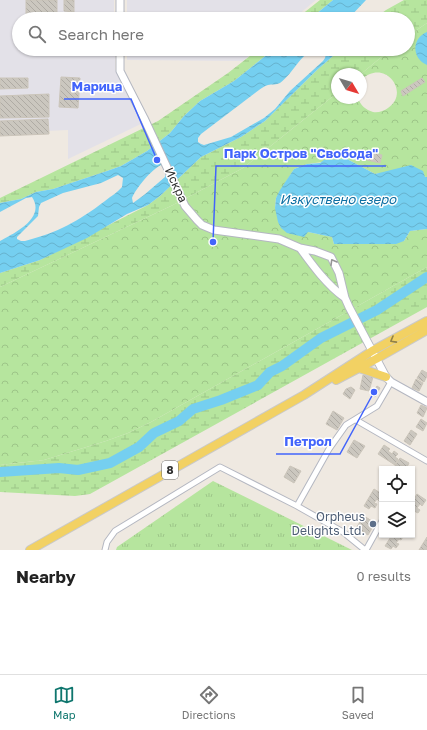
<!DOCTYPE html>
<meta charset="utf-8">
<style>
:root{--surface:#fff;--page:#f2f2f2;--text:#222;--muted:#767676;--line:#e0e0e0;--accent:#0f766e}
body{margin:0;font-family:"Golos Text",sans-serif;background:var(--page);color:var(--text)}
.controls{position:absolute;right:12px;bottom:12px;display:grid;overflow:hidden;border-radius:0px;box-shadow:0 1px 3px #0004}
.controls button{width:36px;height:36px;display:grid;place-items:center;padding:0;border:0;border-bottom:1px solid var(--line);background:var(--surface);color:var(--text);font:20px sans-serif}
.compass{position:absolute;left:331px;top:68px;width:36px;height:36px;border-radius:50%;background:var(--surface);box-shadow:0 1px 3px #0004;rotate:128deg}
.list{margin:0;padding:0;list-style:none}
h2{display:flex;justify-content:space-between;align-items:center;height:52px;margin:0;padding:0 16px;font-size:17px}
h2 small{font-size:13px;font-weight:400;color:var(--muted)}
.icon{flex:none;width:22px;height:22px;fill:none;stroke:currentColor;stroke-width:2;stroke-linecap:round;stroke-linejoin:round}
.map{position:relative;flex:none;width:427px;height:550px;overflow:hidden}
.search{position:absolute;background:var(--surface);box-shadow:0 1px 3px #0004;left:12px;right:12px;top:12px;height:44px;display:flex;align-items:center;gap:10px;box-sizing:border-box;padding:0 14px;border-radius:22px;color:var(--muted);font-size:15px}
.sheet{height:124px;background:var(--surface)}
nav{display:flex;justify-content:space-around;align-items:center;box-sizing:border-box;height:56px;border-top:1px solid var(--line);background:var(--surface);font-size:11px;color:var(--muted)}
nav a{display:grid;justify-items:center;gap:2px}
nav .on{color:var(--accent)}
.map>svg:first-child{display:block}
.industrial{fill:#e3e1e8}
.grass{fill:url(#grass-tufts)}
.forest{fill:url(#forest-crowns)}
.wetland{fill:url(#wetland-marsh)}
.water{fill:url(#water-waves);fill-rule:evenodd}
.lines{fill:none;stroke-linecap:round;stroke-linejoin:round}
.river{stroke:#75cff0;stroke-width:10}
.building{fill:url(#building-back-hatch);stroke:#cbc5ba}
.street-casing{stroke:#b4b7c1;stroke-width:7}
.secondary-casing{stroke:#b4b7c1;stroke-width:9}
.primary-casing{stroke:#c9c9c9;stroke-width:10}
.street{stroke:#fff;stroke-width:5}
.secondary{stroke:#fff;stroke-width:7}
.primary{stroke:#f2d163;stroke-width:8}
.oneway{stroke:#969696}
.oneway2{stroke:#908048}
.service-dot{fill:#5c6f8a;stroke:#fff;stroke-width:1.5}
.labels{text-anchor:middle;stroke-width:3;stroke-linejoin:round;paint-order:stroke}
.shield{fill:#fff;stroke:#6d6d6d;stroke-width:1}
.shield-label{font-size:11px;font-weight:bold;fill:#2e2e2e}
.street-label{font-size:12px;fill:#2e2e2e;stroke:#fff}
.service-label{font-size:12px;fill:#4e5e75;stroke:#fff;text-anchor:end}
.water-label{font-size:13px;font-style:italic;fill:#0d6fa3;stroke:#fff}
.leader{fill:none;stroke:#4264fb;stroke-width:1.5}
.callout-dot{fill:#4264fb;stroke:#fff;stroke-width:1.5}
.callout-label{font-size:13px;text-anchor:middle;font-weight:bold;fill:#4264fb;stroke:#fff;stroke-width:3;stroke-linejoin:round;paint-order:stroke}
</style>
<div class="map">
<svg width="427" height="550" viewBox="0 0 427 550">
<defs>
<pattern id="grass-tufts" width="24" height="20" patternUnits="userSpaceOnUse"><rect width="24" height="20" fill="#b6e59e"/><path d="M3 7l-1-3M5 7V3M7 7l1-3M15 17l-1-3M17 17v-4M19 17l1-3" fill="none" stroke="#9dc588"/></pattern>
<pattern id="forest-crowns" width="20" height="18" patternUnits="userSpaceOnUse"><rect width="20" height="18" fill="#b6e59e"/><path d="M2 6a3 3 0 1 1 6 0M12 15a3 3 0 1 1 6 0" fill="none" stroke="#9dc588"/></pattern>
<pattern id="wetland-marsh" width="20" height="14" patternUnits="userSpaceOnUse"><rect width="20" height="14" fill="#b6e59e"/><path d="M1 5h8M5 5V1M11 12h8M15 12V8" fill="none" stroke="#9dc588"/></pattern>
<pattern id="water-waves" width="16" height="10" patternUnits="userSpaceOnUse"><rect width="16" height="10" fill="#75cff0"/><path d="M0 5q4-4 8 0t8 0" fill="none" stroke="#66b2ce"/></pattern>
<pattern id="building-back-hatch" width="6" height="6" patternUnits="userSpaceOnUse"><rect width="6" height="6" fill="#cbc7bf"/><path d="M-1 5l2 2M0 0l6 6M5-1l2 2" fill="none" stroke="#afaba4"/></pattern>
</defs>
<rect width="100%" height="100%" fill="#efe9e1"/>
<path class="industrial" d="M 0,0 L 114,0 L 114,19 L 19,19 L 19,49 L 115,49 L 115,69 L 145,122 L 68,159 L 68,130 L 0,133 Z
M 127,0 L 316,0 L 293,19 L 127,19 Z
M 127,49 L 257,49 L 243,61 L 127,60 Z"/>
<path class="grass" d="M 213,481 L 352,550 L 116,550 L 117,547 Z"/>
<path class="forest" d="M 427,23 L 427,177 L 380,173 L 375,174 L 347,159 L 307,164 L 294,169 L 276,198 L 275,208 L 308,232 L 332,237 L 334,244 L 404,241 L 410,231 L 427,229 L 427,267 L 151,422 L 128,433 L 106,441 L 44,460 L 0,465 L 0,287 L 173,205 L 243,168 L 337,93 L 337,98 L 358,98 C 360,105 366,110 373,112 C 378,113 384,111 388,108 C 411,93 385,57 361,80 L 361,74 L 391,49 L 408,49 L 408,36 Z"/>
<path class="wetland" d="M 320,0 L 333,0 L 310,19 L 296,19 Z
M 404,0 L 427,0 L 427,23 L 408,36 L 408,19 L 374,19 L 386,10 Z
M 259,49 L 274,49 L 234,81 L 200,101 L 184,116 L 170,133 L 147,151 L 121,166 L 107,171 L 53,189 L 36,192 L 21,199 L 0,203 L 0,198 L 158,121 L 228,73 Z
M 341,49 L 391,49 L 361,74 L 337,74 L 337,93 L 243,168 L 173,205 L 0,287 L 0,273 L 40,260 L 148,205 L 160,196 L 201,157 L 241,137 L 265,121 L 317,70 Z
M 427,267 L 427,307 L 90,494 L 75,496 L 0,492 L 0,465 L 44,460 L 106,441 L 128,433 L 151,422 Z"/>
<path class="water" d="M 333,0 L 366,0 L 348,19 L 310,19 Z
M 427,32 L 427,65 C 411,58 412,38 427,32 Z
M 274,49 L 341,49 L 317,70 L 265,121 L 241,137 L 201,157 L 160,196 L 148,205 L 127,214 L 87,238 L 40,260 L 0,273 L 0,241 C 15,233 46,218 32,197 L 26,198 L 0,212 L 0,203 L 21,199 L 36,192 L 53,189 L 107,171 L 121,166 L 147,151 L 170,133 L 184,116 L 200,101 L 234,81 ZM 317,49 L 323,50 L 326,54 L 325,58 L 323,61 L 290,91 L 275,109 L 264,118 L 231,137 L 204,145 L 201,144 L 198,142 L 198,138 L 201,134 L 259,90 C 262,88 264,86 268,85 C 272,84 276,85 280,83 C 294,73 299,54 317,49 ZM 161,165 L 166,173 L 165,177 L 144,195 L 133,203 L 132,198 C 136,188 152,169 161,165 ZM 118,175 L 123,178 L 122,187 C 117,193 111,196 105,201 C 77,222 59,232 25,241 L 21,241 L 17,239 L 17,237 L 38,216 L 39,207 L 41,203 L 63,193 L 101,183 Z
M 347,159 L 375,174 L 411,165 L 423,171 L 425,177 L 427,177 L 427,229 L 410,231 L 404,241 L 396,244 L 334,244 L 332,237 L 308,232 L 304,237 L 287,233 L 281,228 L 278,222 L 275,208 L 276,198 L 280,190 L 294,169 L 307,164 L 320,163 L 324,160 Z"/>
<g class="lines">
<path class="river" d="M 0,472 L 59,468 L 78,470 L 110,463 L 139,447 L 154,433 L 179,421 L 193,409 L 221,400 L 258,385 L 270,372 L 282,366 L 321,338 L 377,310 L 427,277"/>
</g>
<path class="building" d="M 26,0 L 57,0 L 57,19 L 26,19 Z
M 64,0 L 74,0 L 74,12 L 64,11 Z
M 159,13 L 159,19 L 132,19 L 132,14 Z
M 61,77 L 80,78 L 78,108 L 59,107 Z
M 0,78 L 28,78 L 28,88 L 0,89 Z
M 422,78 L 425,82 L 403,96 L 401,91 Z
M 49,94 L 49,117 L 0,118 L 0,96 Z
M 48,119 L 49,134 L 0,136 L 0,121 Z
M 369,152 L 382,155 L 380,163 L 367,160 Z
M 422,370 L 427,373 L 427,376 L 424,382 L 417,378 Z
M 363,375 L 373,377 L 369,391 L 360,389 Z
M 416,379 L 423,383 L 419,391 L 412,388 Z
M 377,386 L 380,388 L 375,397 L 370,393 L 372,389 L 374,390 Z
M 351,387 L 355,390 L 350,399 L 343,394 L 346,389 Z
M 421,405 L 427,408 L 423,417 L 417,413 Z
M 333,411 L 344,418 L 337,430 L 326,424 Z
M 421,419 L 427,423 L 423,431 L 416,427 Z
M 411,430 L 417,434 L 410,445 L 404,441 Z
M 354,440 L 365,446 L 357,458 L 347,452 Z
M 384,445 L 390,449 L 388,451 L 392,454 L 394,451 L 398,454 L 395,457 L 398,459 L 395,465 L 378,454 Z
M 400,458 L 409,463 L 406,469 L 403,468 L 402,469 L 393,469 Z
M 290,466 L 301,471 L 294,483 L 284,477 Z
M 374,489 L 382,494 L 382,496 L 379,501 L 377,499 L 374,503 L 377,504 L 375,508 L 371,506 L 369,509 L 364,506 Z
M 417,494 L 426,500 L 422,506 L 420,504 L 417,508 L 420,510 L 418,513 L 414,511 L 412,514 L 412,502 Z
M 364,516 L 375,523 L 368,535 L 356,528 Z
M 392,535 L 404,535 L 401,540 L 399,539 L 396,543 L 399,544 L 396,548 L 393,546 L 391,549 L 385,546 Z
M 427,537 L 427,550 L 419,550 Z"/>
<g class="lines">
<g class="street-casing">
<path id="street" d="M 356,420 L 427,461
M 297,506 L 329,449 L 346,425 L 377,406 L 391,382
M 105,550 L 107,542 L 115,531 L 220,467 L 297,506 L 343,532 L 365,550
M 366,550 L 382,521"/>
</g>
<g class="secondary-casing">
<path id="secondary" d="M 120,0 L 120,19
M 120,49 L 120,71 L 144,118 L 185,206 L 197,220 L 202,225 L 214,230 L 279,239 L 300,248 L 315,251 L 331,257 L 339,273 L 345,298 L 349,307 L 386,377 L 391,382 L 427,402
M 300,248 C 313,266 327,285 345,298"/>
</g>
<g class="primary-casing">
<path id="primary" d="M 359,368 L 386,377
M 336,380 L 376,359 L 427,330
M 30,550 L 304,395 L 372,351 L 427,321"/>
</g>
<use href="#street" class="street"/>
<use href="#secondary" class="secondary"/>
<use href="#primary" class="primary"/>
</g>
<defs><path id="oneway-chevron" d="M-2-3.5L2.5 0L-2 3.5" fill="none" stroke-width="1.6" stroke-linecap="round" stroke-linejoin="round"/></defs>
<use class="oneway" href="#oneway-chevron" transform="translate(333 262) rotate(-120)"/>
<use class="oneway2" href="#oneway-chevron" transform="translate(393 340) rotate(151)"/>
<circle class="service-dot" cx="373" cy="524" r="4"/>
<g class="labels">
<rect class="shield" x="162" y="461" width="16" height="18" rx="3"/>
<g class="shield-label">
<text x="170" y="474">8</text>
</g>
<g class="street-label">
<text transform="translate(176 185) rotate(65)" y="4">Искра</text>
</g>
<g class="service-label">
<text x="365" y="521">Orpheus<tspan x="365" dy="14">Delights Ltd.</tspan></text>
</g>
<g class="water-label">
<text x="338" y="204">Изкуствено езеро</text>
</g>
</g>
<path class="leader" d="M157 160L131 99H64M213 242L216 166H386M374 392L340 454H276"/>
<g class="callout-dot">
<circle cx="157" cy="160" r="4"/>
<circle cx="213" cy="242" r="4"/>
<circle cx="374" cy="392" r="4"/>
</g>
<g class="callout-label">
<text x="97" y="91">Марица</text>
<text x="301" y="158">Парк Остров "Свобода"</text>
<text x="308" y="446">Петрол</text>
</g>
</svg>
<div class="controls">
<button><svg class="icon" aria-label="locate" viewBox="0 0 24 24"><circle cx="12" cy="12" r="6"/><path d="M12 2v4M12 18v4M2 12h4M18 12h4"/></svg></button>
<button><svg class="icon" aria-label="layers" viewBox="0 0 24 24"><path d="M12 4l9 5-9 5-9-5zM3 14l9 5 9-5"/></svg></button>
</div>
<svg class="compass" viewBox="-18 -18 36 36"><path d="M0-13l5 13h-10z" fill="#e53935"/><path d="M0 13l5-13h-10z" fill="#767676"/></svg>
<div class="search"><svg class="icon" aria-label="search" viewBox="0 0 24 24"><circle cx="10" cy="10" r="6"/><path d="M15 15l6 6"/></svg>Search here</div>
</div>
<section class="sheet">
<h2>Nearby<small>0 results</small></h2>
<ul class="list">
</ul>
</section>
<nav>
<a class="on"><svg class="icon" aria-label="map" viewBox="0 0 24 24"><path d="M3 6l6-2 6 2 6-2v14l-6 2-6-2-6 2zM9 4v14M15 6v14"/></svg>Map</a>
<a><svg class="icon" aria-label="directions" viewBox="0 0 24 24"><path d="M12 3l9 9-9 9-9-9zM9 14v-3h6M13 9l2 2-2 2"/></svg>Directions</a>
<a><svg class="icon" aria-label="saved" viewBox="0 0 24 24"><path d="M7 4h10v16l-5-4-5 4z"/></svg>Saved</a>
</nav>
